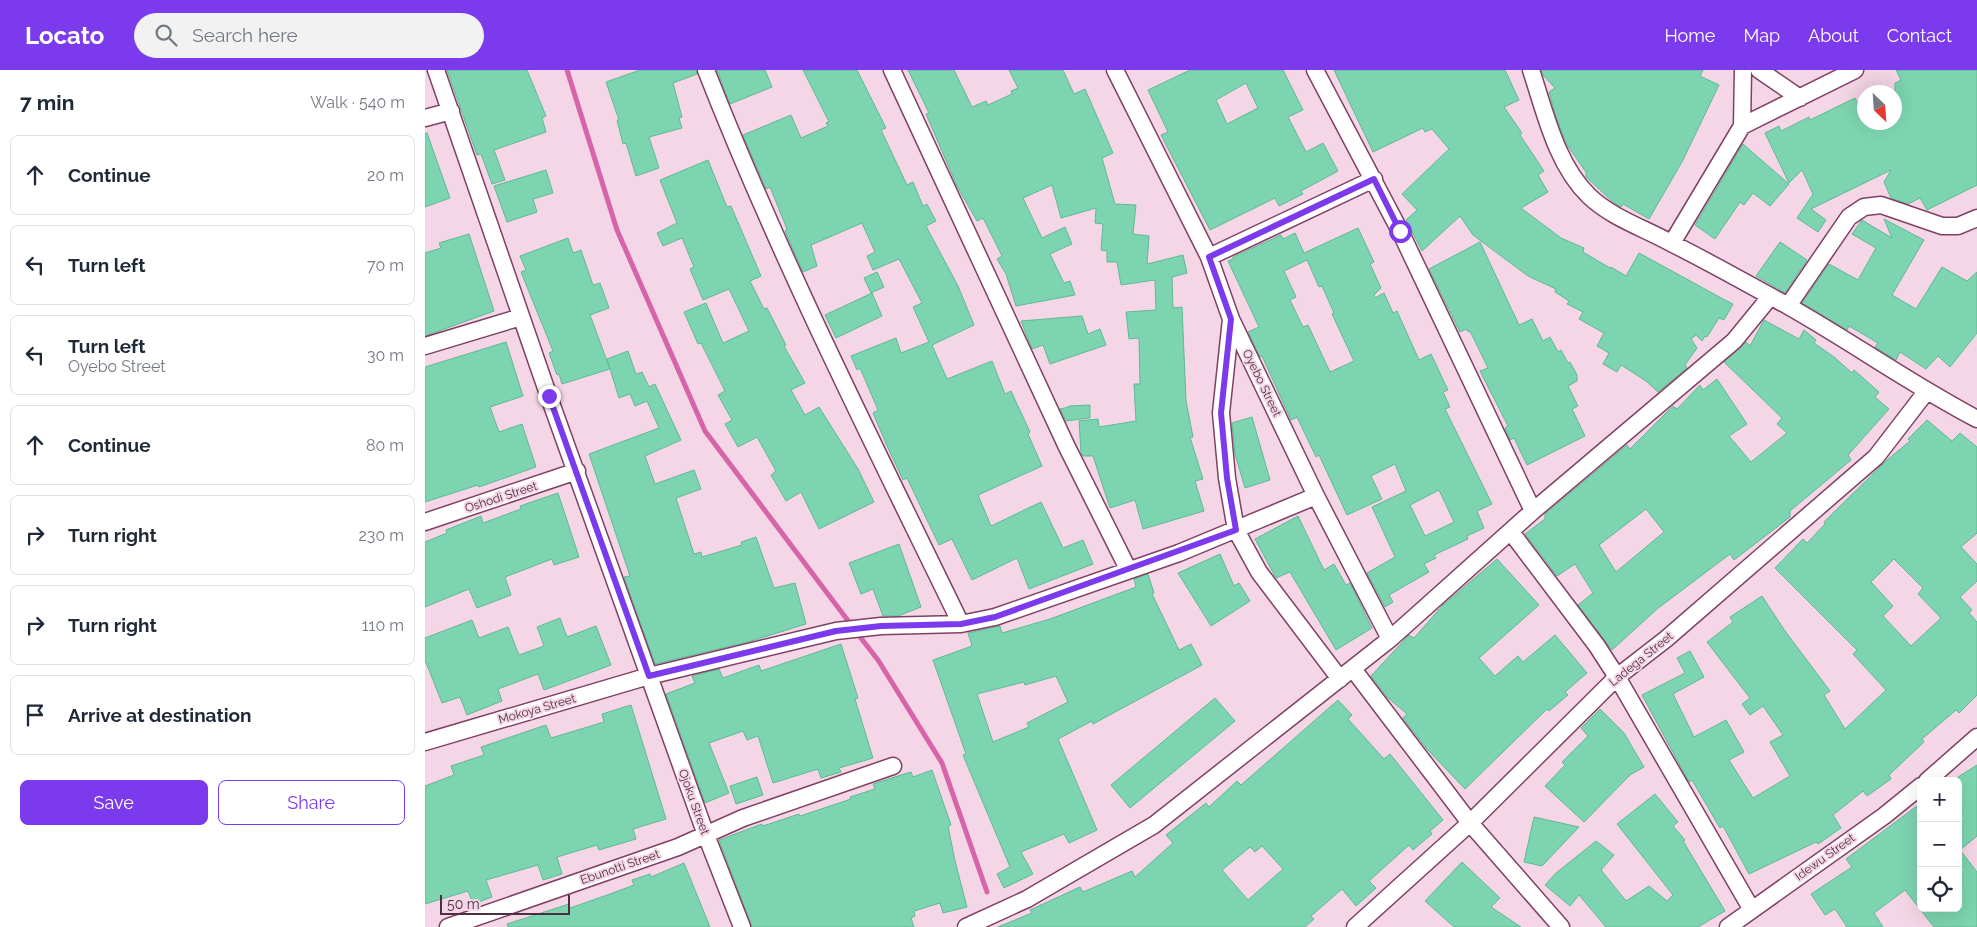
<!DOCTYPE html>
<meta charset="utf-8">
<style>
:root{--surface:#fff;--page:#f2f2f3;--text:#1f2937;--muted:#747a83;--line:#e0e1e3;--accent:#7c3aed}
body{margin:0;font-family:Raleway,sans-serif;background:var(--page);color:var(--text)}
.controls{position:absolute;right:15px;bottom:15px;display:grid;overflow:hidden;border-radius:8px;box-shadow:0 5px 20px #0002}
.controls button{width:45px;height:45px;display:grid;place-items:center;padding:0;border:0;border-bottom:1px solid var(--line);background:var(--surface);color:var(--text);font:25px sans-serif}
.compass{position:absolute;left:1432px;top:15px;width:45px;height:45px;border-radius:50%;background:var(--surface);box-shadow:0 5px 20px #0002;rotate:155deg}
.scale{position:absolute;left:15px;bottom:12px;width:130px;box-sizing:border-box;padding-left:5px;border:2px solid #4d2f40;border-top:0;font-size:14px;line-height:18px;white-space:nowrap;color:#4d2f40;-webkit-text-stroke:4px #f5d6e6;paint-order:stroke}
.stop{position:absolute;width:15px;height:15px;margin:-11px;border:4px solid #7c3aed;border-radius:50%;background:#fff}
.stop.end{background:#7c3aed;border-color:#fff;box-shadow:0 1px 5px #0008}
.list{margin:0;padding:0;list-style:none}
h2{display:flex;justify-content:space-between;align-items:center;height:65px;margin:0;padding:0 20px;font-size:21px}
h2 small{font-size:16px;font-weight:400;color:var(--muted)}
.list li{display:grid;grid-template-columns:32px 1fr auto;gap:15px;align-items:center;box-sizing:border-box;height:80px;margin:0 10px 10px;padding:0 10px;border:1px solid var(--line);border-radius:8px}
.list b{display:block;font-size:19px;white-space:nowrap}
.list p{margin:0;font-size:16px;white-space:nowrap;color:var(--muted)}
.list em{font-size:16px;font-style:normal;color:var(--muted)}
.actions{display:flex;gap:10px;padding:15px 20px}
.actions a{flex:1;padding:11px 0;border:1px solid var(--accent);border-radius:8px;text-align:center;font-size:18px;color:var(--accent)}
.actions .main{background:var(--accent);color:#fff}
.icon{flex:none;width:28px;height:28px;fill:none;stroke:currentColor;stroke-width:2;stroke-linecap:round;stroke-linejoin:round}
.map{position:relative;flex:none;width:1552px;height:857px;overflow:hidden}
header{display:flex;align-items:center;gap:30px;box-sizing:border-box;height:70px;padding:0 25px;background:var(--accent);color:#fff}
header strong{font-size:24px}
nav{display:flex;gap:28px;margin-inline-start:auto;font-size:18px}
.search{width:350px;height:45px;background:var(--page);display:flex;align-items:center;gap:12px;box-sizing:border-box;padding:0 18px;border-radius:28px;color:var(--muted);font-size:19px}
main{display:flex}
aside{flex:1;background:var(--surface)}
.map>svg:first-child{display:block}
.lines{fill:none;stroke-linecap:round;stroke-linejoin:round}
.stream{stroke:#d664a8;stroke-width:5}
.building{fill:#7cd4b0;stroke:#60b996;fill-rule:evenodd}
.street-casing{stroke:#804065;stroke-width:19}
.street{stroke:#fff;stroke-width:16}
.route{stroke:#7c3aed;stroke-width:6}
.labels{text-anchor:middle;stroke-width:4;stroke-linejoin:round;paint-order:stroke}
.street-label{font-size:12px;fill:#4d2f40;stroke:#f5d6e6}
</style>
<header>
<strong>Locato</strong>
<div class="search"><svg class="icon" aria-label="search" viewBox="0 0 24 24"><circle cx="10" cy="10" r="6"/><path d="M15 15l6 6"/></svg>Search here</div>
<nav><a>Home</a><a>Map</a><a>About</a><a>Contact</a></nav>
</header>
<main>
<aside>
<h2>7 min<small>Walk · 540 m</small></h2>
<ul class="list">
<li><svg class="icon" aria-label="ahead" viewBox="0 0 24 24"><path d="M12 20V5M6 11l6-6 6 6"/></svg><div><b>Continue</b></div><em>20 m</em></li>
<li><svg class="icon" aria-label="left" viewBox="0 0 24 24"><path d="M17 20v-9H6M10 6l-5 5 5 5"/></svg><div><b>Turn left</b></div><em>70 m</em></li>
<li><svg class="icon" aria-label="left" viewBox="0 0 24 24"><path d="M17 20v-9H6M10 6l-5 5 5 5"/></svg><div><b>Turn left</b><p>Oyebo Street</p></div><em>30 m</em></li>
<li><svg class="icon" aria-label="ahead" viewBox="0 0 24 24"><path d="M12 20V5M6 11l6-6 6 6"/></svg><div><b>Continue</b></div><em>80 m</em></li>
<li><svg class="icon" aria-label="right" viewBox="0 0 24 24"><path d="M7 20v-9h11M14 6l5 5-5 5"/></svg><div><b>Turn right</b></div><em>230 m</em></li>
<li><svg class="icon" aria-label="right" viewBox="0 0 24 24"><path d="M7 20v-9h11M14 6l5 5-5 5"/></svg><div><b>Turn right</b></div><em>110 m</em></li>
<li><svg class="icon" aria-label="arrive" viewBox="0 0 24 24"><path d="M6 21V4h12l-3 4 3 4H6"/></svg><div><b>Arrive at destination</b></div></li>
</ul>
<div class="actions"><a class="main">Save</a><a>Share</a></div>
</aside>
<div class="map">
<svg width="1552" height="857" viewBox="0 0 1552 857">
<rect width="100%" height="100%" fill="#f5d6e6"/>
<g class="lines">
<path class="stream" d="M 142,0 L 192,160 L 280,361 L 427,556
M 432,563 L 453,590 L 517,693 L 562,822"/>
</g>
<path class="building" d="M 22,0 L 102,0 L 121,46 L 117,48 L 121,62 L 69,80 L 80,110 L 67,114 L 56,84 L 52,85 Z
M 215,0 L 271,0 L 272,4 L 248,13 L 257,47 L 254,48 L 257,58 L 224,67 L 234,98 L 211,106 L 201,73 L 198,74 L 192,50 L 194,50 L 181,12 Z
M 292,0 L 340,0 L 347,17 L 305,34 Z
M 378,0 L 432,0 L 461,58 L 456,60 L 482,115 L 488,112 L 498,136 L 502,134 L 511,151 L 501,156 L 533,216 L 549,255 L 507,275 L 522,309 L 567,291 L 580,324 L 586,321 L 605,362 L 603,364 L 617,396 L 553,425 L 566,456 L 616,432 L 638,478 L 658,470 L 668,494 L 604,519 L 592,488 L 547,510 L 527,469 L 514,475 L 482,408 L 478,410 L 463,378 L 448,343 L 453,340 L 435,298 L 432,300 L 426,286 L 471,268 L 476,283 L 504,272 L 488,237 L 497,233 L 474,189 L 448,200 L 442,186 L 450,182 L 437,153 L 386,175 L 392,196 L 378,202 L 360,161 L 362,159 L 345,117 L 341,119 L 318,65 L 366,45 L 376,68 L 403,56 L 401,53 L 404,52 Z
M 483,0 L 529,0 L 547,37 L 561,31 L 563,35 L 587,24 L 586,21 L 593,18 L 584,0 L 638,0 L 649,24 L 660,19 L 688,83 L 677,88 L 690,134 L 711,135 L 708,164 L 724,166 L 722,194 L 758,185 L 762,203 L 747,207 L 748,238 L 757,237 L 761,331 L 768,367 L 765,367 L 778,409 L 770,411 L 779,441 L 718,459 L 710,430 L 685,438 L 668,386 L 658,386 L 656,383 L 654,351 L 673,349 L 674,357 L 711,351 L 709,314 L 715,314 L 714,268 L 704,269 L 701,242 L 731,240 L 730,210 L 696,215 L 692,192 L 682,192 L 682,181 L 676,180 L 678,154 L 670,153 L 671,138 L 636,148 L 627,115 L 598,128 L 617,168 L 640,157 L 647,174 L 625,184 L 639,213 L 645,211 L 650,225 L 591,236 L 581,204 L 572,189 L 577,186 L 558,148 L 552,151 L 532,116 L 501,44 L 504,43 Z
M 765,0 L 858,0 L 878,40 L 863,47 L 881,82 L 898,73 L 913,101 L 876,121 L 878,124 L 854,136 L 850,128 L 785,160 L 736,65 L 743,62 L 723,20 ZM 821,13 L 833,38 L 802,54 L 791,30 Z
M 909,0 L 1080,0 L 1094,30 L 1079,37 L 1097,63 L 1095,65 L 1119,101 L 1113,105 L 1123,122 L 1096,138 L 1136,168 L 1159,178 L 1158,182 L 1185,198 L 1186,197 L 1201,206 L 1214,183 L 1300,230 L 1308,234 L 1299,250 L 1294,248 L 1282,267 L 1280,266 L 1277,271 L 1271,265 L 1266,269 L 1272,278 L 1260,295 L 1262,298 L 1233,322 L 1221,311 L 1196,295 L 1192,302 L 1178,294 L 1184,283 L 1172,276 L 1179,263 L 1154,249 L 1158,242 L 1142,234 L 1144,231 L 1130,222 L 1131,219 L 1103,206 L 1048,165 L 1035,146 L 997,181 L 981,150 L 992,140 L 977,124 L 1024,79 L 1007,59 L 1000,62 L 998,58 L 948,82 Z
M 1116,0 L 1278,0 L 1275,6 L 1294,15 L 1258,90 L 1224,149 L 1198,134 L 1196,137 L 1188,132 L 1161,107 L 1161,102 L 1142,75 L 1131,47 L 1124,22 L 1130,18 L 1118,5 Z
M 1471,0 L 1552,0 L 1552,115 L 1502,140 L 1495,128 L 1483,134 L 1466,128 L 1459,112 L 1466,100 L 1386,139 L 1401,150 L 1393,162 L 1372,148 L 1388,124 L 1377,100 L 1364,113 L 1340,63 L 1354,56 L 1356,61 L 1384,47 L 1385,50 L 1430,28 L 1440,48 L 1440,52 L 1470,52 L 1470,13 L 1476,10 Z
M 0,63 L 2,63 L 25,128 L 0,137 Z
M 1318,74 L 1364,114 L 1345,136 L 1328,123 L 1319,135 L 1315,132 L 1290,169 L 1270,155 Z
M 283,90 L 302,137 L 306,136 L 336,206 L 325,211 L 339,239 L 342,238 L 361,275 L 359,276 L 380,313 L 366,320 L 380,345 L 394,337 L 433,399 L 449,432 L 394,459 L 376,422 L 361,431 L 346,405 L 351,401 L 332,367 L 313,377 L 300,354 L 307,350 L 293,325 L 300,321 L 276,273 L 273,274 L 259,242 L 281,233 L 298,273 L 324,261 L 304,219 L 278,230 L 265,199 L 269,197 L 257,168 L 238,176 L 232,163 L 252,153 L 235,110 Z
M 121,100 L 128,123 L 108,129 L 112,142 L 82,152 L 69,116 Z
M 1459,149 L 1499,170 L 1467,225 L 1491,239 L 1517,197 L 1542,211 L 1552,202 L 1552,263 L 1525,297 L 1513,286 L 1501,299 L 1475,282 L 1471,290 L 1450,277 L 1453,273 L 1424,256 L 1422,260 L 1377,233 L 1404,194 L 1433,210 L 1451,178 L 1427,164 L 1437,150 L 1467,168 Z
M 933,158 L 949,192 L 945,194 L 956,218 L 949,225 L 950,228 L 959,223 L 968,243 L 972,241 L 994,290 L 1006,284 L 1023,320 L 1018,322 L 1025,337 L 1020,339 L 1067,434 L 1052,441 L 1059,458 L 1042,466 L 1043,469 L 1009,485 L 1011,488 L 999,494 L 1004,502 L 964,525 L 968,532 L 960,537 L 942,503 L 970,487 L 947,437 L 981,421 L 970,394 L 946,406 L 957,429 L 922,445 L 894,385 L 891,387 L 872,347 L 866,350 L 837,286 L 835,287 L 823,262 L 834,257 L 803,191 L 808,189 L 808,187 L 856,165 L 858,169 L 870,163 L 879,183 ZM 882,190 L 894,217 L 897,216 L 909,243 L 907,244 L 929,291 L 905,302 L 883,255 L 878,257 L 865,230 L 871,227 L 859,201 ZM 1014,420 L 1029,452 L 1000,466 L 985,435 Z
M 44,164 L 69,241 L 0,266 L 0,183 L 16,178 L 14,173 Z
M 143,168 L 148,183 L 156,180 L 168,215 L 175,213 L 184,238 L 165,245 L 185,299 L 137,314 L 134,304 L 132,305 L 124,283 L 128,281 L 96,202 L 101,200 L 95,186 Z
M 1055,172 L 1094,255 L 1107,249 L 1118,271 L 1125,267 L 1133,282 L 1136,280 L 1143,293 L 1145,292 L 1152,305 L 1152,311 L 1143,316 L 1153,336 L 1147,339 L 1160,366 L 1102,395 L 1089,368 L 1085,370 L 1080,358 L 1083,356 L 1055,301 L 1063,298 L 1045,261 L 1043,262 L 1042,259 L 1035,262 L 1004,199 Z
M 1355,172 L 1382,190 L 1360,223 L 1331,206 Z
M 452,202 L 459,217 L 446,223 L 439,208 Z
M 447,223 L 457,246 L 411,268 L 400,245 Z
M 657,246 L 663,264 L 675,259 L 681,275 L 625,294 L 618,275 L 607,279 L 596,251 Z
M 1339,250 L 1374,269 L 1379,260 L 1391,270 L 1389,273 L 1409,287 L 1427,303 L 1429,300 L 1454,322 L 1450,327 L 1464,339 L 1423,385 L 1426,390 L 1365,441 L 1365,447 L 1309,490 L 1305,484 L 1232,539 L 1187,580 L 1153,535 L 1168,523 L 1150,494 L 1132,506 L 1100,464 L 1120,449 L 1120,444 L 1202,375 L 1205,379 L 1248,336 L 1252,339 L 1275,315 L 1278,320 L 1292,309 L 1322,354 L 1304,366 L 1326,392 L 1362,363 L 1352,354 L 1357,348 L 1299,292 L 1321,272 L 1325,276 ZM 1221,439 L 1239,462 L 1191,502 L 1174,475 Z
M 81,272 L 98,326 L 65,337 L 74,362 L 97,354 L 111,397 L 54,417 L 53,415 L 0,432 L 0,297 Z
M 203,281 L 211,304 L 217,302 L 224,317 L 230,314 L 256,370 L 220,386 L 230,414 L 269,400 L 276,419 L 251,428 L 269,484 L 276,482 L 277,487 L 317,475 L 316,472 L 331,467 L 349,518 L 370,513 L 381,554 L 323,572 L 230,594 L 199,507 L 205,506 L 164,384 L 234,358 L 222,331 L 210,336 L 205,324 L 194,328 L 182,289 Z
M 665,335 L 665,348 L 641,351 L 635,339 L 644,337 L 644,336 Z
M 827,347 L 845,410 L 820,418 L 810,384 L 807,353 Z
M 1502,350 L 1527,371 L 1535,363 L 1552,377 L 1552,463 L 1536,477 L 1552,494 L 1552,511 L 1535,527 L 1547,540 L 1544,543 L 1552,552 L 1552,625 L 1534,643 L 1531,640 L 1497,669 L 1499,672 L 1464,705 L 1466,709 L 1442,726 L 1438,721 L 1408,745 L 1416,758 L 1393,774 L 1391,772 L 1324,804 L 1298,756 L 1295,758 L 1267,710 L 1264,712 L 1217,625 L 1260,603 L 1252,588 L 1265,581 L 1279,607 L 1248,624 L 1269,667 L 1301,650 L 1319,682 L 1304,690 L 1328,728 L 1365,706 L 1345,672 L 1358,665 L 1338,636 L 1325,645 L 1317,634 L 1325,628 L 1282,572 L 1308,552 L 1305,547 L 1337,526 L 1360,561 L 1405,621 L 1399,625 L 1420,659 L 1461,620 L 1428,584 L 1432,580 L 1350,498 L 1378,469 L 1382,473 L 1400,454 L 1399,452 L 1462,390 L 1485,371 L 1483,369 ZM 1469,489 L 1498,518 L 1493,524 L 1516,548 L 1486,576 L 1458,546 L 1468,536 L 1446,512 Z
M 133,423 L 154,487 L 129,495 L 127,489 L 80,507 L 86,525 L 52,538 L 44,519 L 0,537 L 0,472 L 22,463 L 21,460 L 56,446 L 58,453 L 96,439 L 95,436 Z
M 873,446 L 899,500 L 909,494 L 921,515 L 925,513 L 947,558 L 911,580 L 865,502 L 851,508 L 830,469 Z
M 474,474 L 496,537 L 473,546 L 458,546 L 448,519 L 436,524 L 424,493 Z
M 795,484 L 809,516 L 814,513 L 825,531 L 786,556 L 753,503 Z
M 1072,489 L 1114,535 L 1054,588 L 1070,606 L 1093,586 L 1098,592 L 1130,565 L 1162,603 L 1140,622 L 1143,625 L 1124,641 L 1122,639 L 1040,719 L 1001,678 L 978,648 L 982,644 L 962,627 L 946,606 L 984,565 L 989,568 L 1018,535 Z
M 723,504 L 729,523 L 727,524 L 754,580 L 766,574 L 777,595 L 668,654 L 667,651 L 633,669 L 672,760 L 644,773 L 639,764 L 596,782 L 608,804 L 579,818 L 572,804 L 585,797 L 538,685 L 541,684 L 508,590 L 547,576 L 543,563 L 575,556 L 577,563 L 625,549 L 711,517 L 709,509 ZM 631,606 L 643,632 L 602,653 L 604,657 L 568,672 L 552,624 L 599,612 L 600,615 Z
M 135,548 L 142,567 L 171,556 L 186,595 L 119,620 L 113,604 L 73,619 L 77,631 L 42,645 L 35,627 L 17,633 L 0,590 L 0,568 L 47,550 L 54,568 L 83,557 L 94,585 L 119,576 L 112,557 Z
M 416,574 L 433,628 L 430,629 L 448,688 L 414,698 L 416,702 L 396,708 L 393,699 L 348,713 L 333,666 L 322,670 L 318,661 L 284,673 L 304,723 L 280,733 L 241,624 L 270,613 L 267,606 L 294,599 L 298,608 L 334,595 L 336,601 Z
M 790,628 L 810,651 L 705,738 L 686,715 Z
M 913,630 L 927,645 L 923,649 L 959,689 L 965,684 L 1018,750 L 1005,761 L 1007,764 L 988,780 L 984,775 L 944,811 L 951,818 L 931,836 L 917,819 L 886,846 L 889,849 L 880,857 L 573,857 L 607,843 L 605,840 L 655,817 L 658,822 L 707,801 L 710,807 L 748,773 L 741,765 L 781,733 L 784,737 L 812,711 L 816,715 ZM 837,776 L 858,799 L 823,830 L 797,800 L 825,777 L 830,782 Z
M 206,635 L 241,749 L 208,759 L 211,769 L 174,780 L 172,775 L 132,787 L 137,804 L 118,810 L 113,795 L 61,810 L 67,827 L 48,834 L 43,821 L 0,834 L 0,716 L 29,705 L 26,696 L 59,685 L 56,677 L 121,655 L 126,668 L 179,652 L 177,644 Z
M 1175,639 L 1199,663 L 1219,697 L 1205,705 L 1159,752 L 1120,716 L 1140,695 L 1137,692 L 1163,666 L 1156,658 Z
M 1552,695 L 1552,766 L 1535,780 L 1552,802 L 1552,857 L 1509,857 L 1480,820 L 1449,843 L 1458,857 L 1422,857 L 1410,839 L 1400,845 L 1386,824 L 1427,797 L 1421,789 L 1496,733 L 1496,838 L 1533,838 L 1533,707 Z
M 507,700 L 526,755 L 523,756 L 530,791 L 542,837 L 518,843 L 515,833 L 489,841 L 490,846 L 486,848 L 489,857 L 327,857 L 294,770 L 337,754 L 338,756 L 374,744 L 375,746 L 426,729 L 425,727 L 450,719 L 448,714 L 476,705 L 486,702 L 488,707 Z
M 332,707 L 338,725 L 311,734 L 305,716 Z
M 1230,724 L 1253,752 L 1248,756 L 1260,770 L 1258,771 L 1300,841 L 1273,857 L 1181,857 L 1154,825 L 1145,836 L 1120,815 L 1131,803 L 1171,771 L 1189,785 L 1176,800 L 1201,831 L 1224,816 L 1242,831 L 1248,825 L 1192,754 Z
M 1109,747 L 1154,757 L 1117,796 L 1099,792 Z
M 1037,792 L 1075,828 L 1066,837 L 1096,857 L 1029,857 L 1000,831 Z
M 259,793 L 285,857 L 83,857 L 82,854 L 144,834 L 145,838 L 185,824 L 209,815 L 207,810 L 225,804 L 226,807 Z"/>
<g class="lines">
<g class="street-casing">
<path id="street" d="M 11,0 L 124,327 L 281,765 L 317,857
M 281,0 C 355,189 447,371 536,554
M 467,0 L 641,375 L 703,499
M 690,0 L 784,187 L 806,249 L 891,426 L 965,569
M 890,0 L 975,161 L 1108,441
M 1106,0 C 1120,42 1131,94 1164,126 C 1187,148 1219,158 1246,173 C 1286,193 1325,215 1363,236 C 1427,272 1487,315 1552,349
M 1334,0 L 1375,28
M 0,48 L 26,41
M 1317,56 L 1318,0
M 1247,173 L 1317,56 L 1430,0
M 784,187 L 949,109
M 1363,236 L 1424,147 L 1439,137 L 1456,135 L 1517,156 L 1533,156 L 1552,148
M 806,249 L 796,343 L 802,408 L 811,460 L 834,502 L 915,609
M 0,276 L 96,247
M 0,452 L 152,401
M 1086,462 L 1172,576 L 1192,607 L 1327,840
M 928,599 L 1045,753 L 1136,857
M 0,672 L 224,606 L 411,561 L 456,556 L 536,554 L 570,547 L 754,483 L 891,426
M 1502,711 L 1552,667
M 23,857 L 253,777 L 318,748 L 468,696
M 541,857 L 602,829 L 729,755 L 965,569 L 1108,441 L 1309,271 L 1345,227
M 930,857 L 1045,753 L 1192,607 L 1241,569 L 1451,387 L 1501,322
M 1303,857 L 1459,746 L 1496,716"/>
</g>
<use href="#street" class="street"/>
</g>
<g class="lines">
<path class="route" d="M 124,326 L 224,606 L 411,561 L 456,556 L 536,554 L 570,547 L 811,460 L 802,408 L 796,343 L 806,249 L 784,187 L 949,109 L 975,161"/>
</g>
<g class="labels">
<g class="street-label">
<text transform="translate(837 313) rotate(64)" y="4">Oyebo Street</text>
<text transform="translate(76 427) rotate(-18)" y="4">Oshodi Street</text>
<text transform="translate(1216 589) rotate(-39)" y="4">Ladega Street</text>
<text transform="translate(112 639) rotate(-16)" y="4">Mokoya Street</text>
<text transform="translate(269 732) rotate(70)" y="4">Ojoku Street</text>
<text transform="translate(1400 787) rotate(-36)" y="4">Idewu Street</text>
<text transform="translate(195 797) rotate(-19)" y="4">Ebunotti Street</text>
</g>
</g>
</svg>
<div class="controls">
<button>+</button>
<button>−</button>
<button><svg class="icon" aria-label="locate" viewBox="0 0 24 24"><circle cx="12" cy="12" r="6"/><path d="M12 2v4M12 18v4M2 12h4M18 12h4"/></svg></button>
</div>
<svg class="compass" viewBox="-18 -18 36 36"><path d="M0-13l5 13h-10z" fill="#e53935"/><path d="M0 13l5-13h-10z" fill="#747a83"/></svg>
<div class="scale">50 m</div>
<div class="stop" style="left:975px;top:161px"></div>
<div class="stop end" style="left:124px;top:326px"></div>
</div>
</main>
